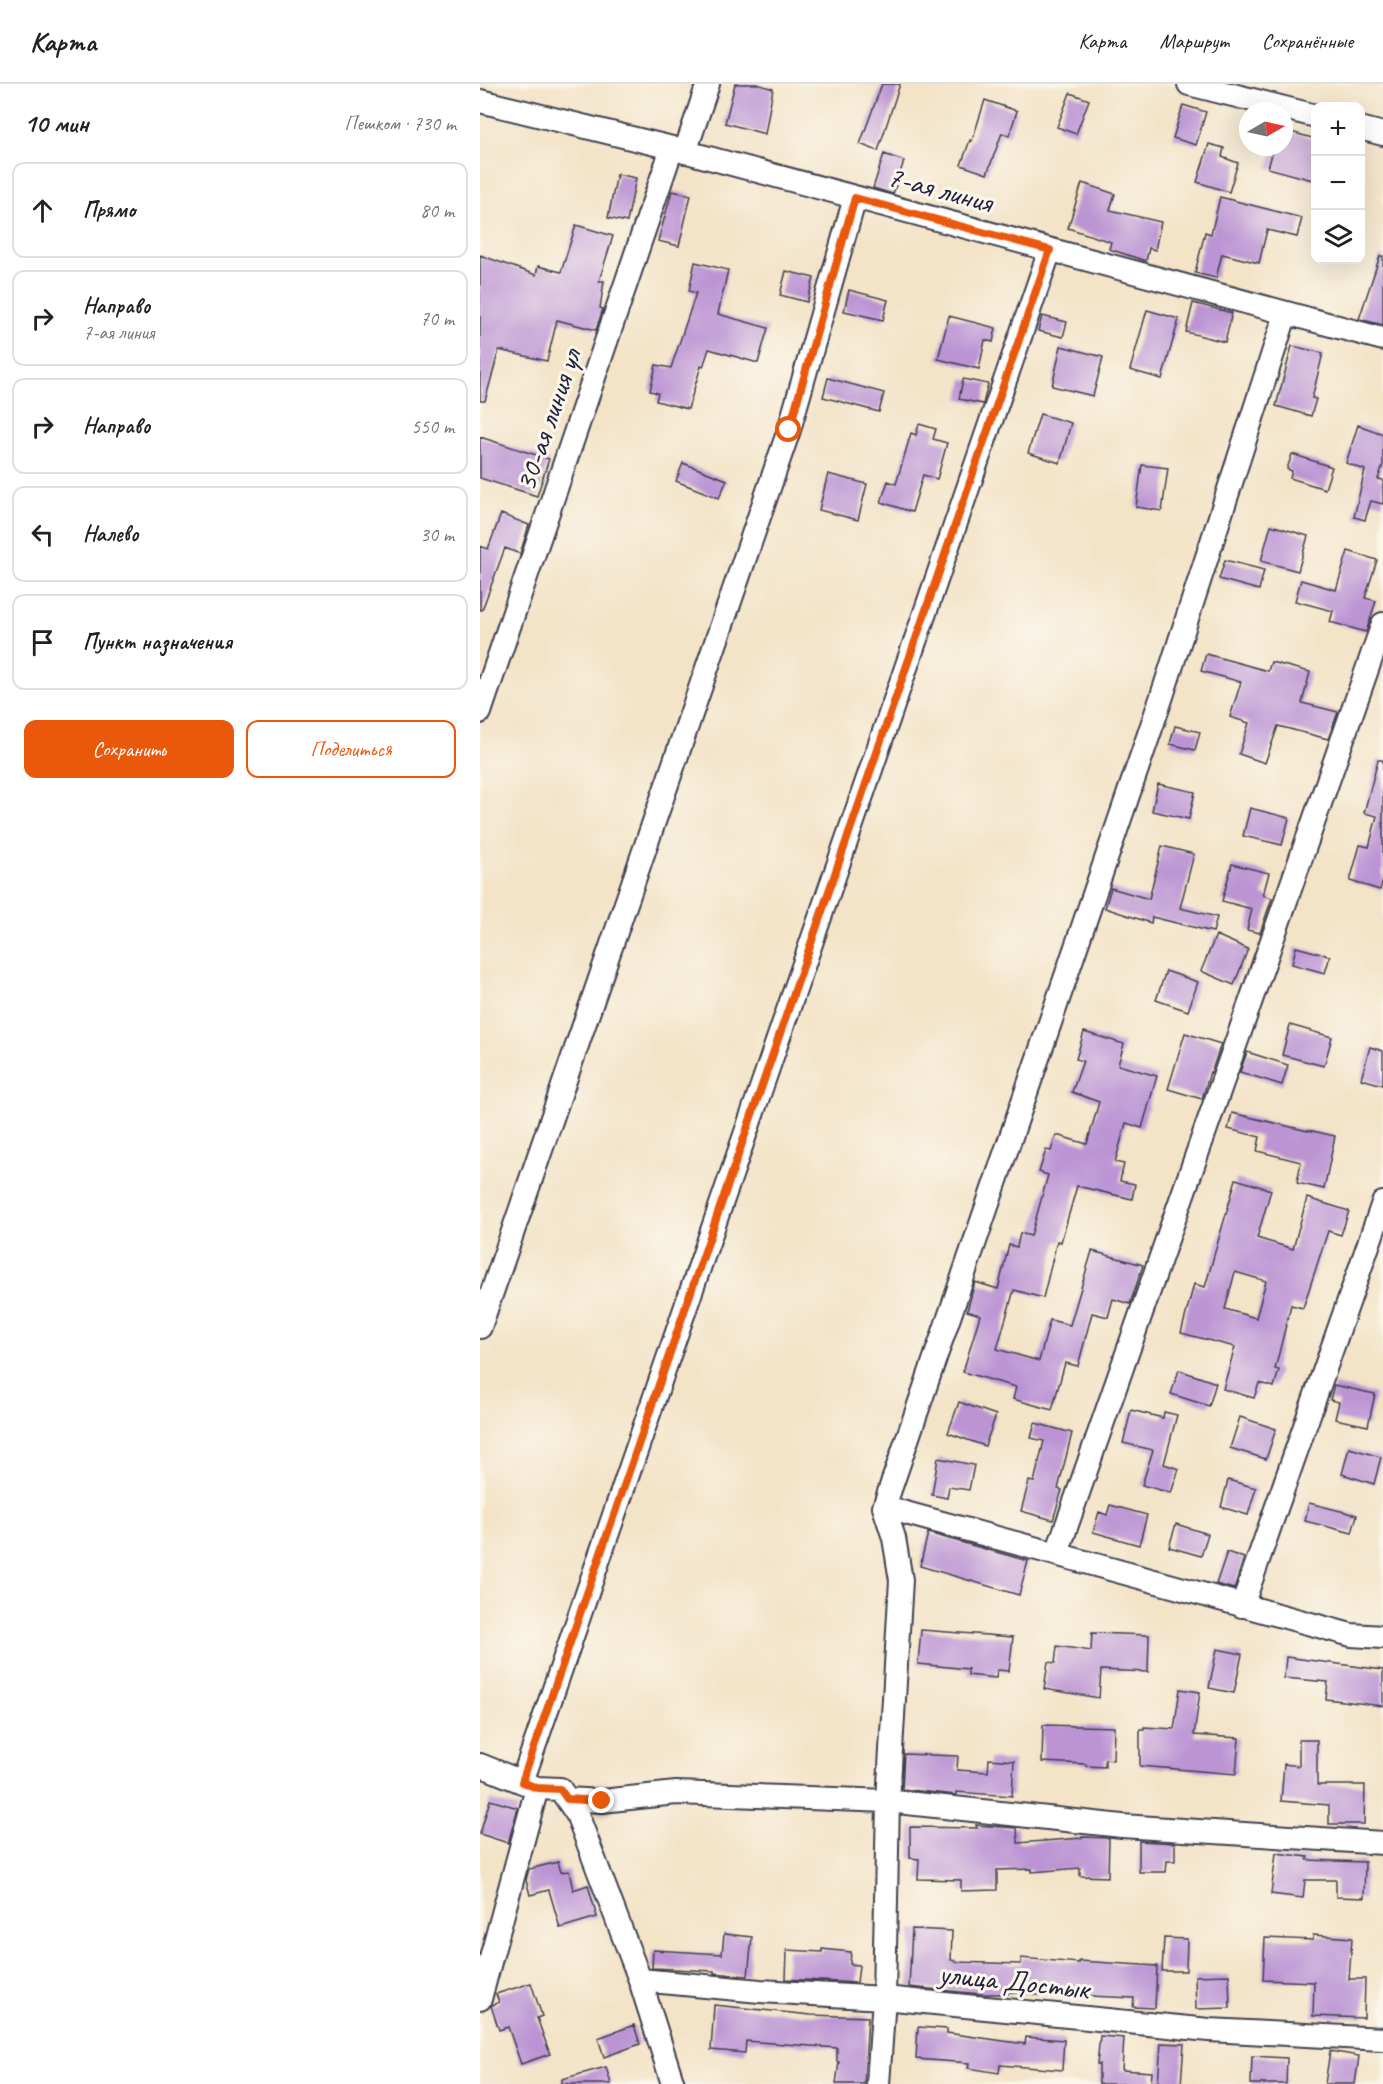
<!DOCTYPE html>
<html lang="ru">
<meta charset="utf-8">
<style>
:root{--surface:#fff;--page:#f6f6f6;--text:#202124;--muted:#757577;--line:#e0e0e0;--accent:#ea580c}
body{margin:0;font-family:Caveat,sans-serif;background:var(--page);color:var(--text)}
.controls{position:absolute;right:18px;top:18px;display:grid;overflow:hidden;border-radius:12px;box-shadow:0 6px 24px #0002}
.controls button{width:54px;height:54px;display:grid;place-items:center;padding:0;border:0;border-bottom:2px solid var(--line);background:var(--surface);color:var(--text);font:30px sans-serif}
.compass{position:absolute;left:759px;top:18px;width:54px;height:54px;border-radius:50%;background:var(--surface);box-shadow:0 6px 24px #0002;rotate:81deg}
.stop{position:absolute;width:18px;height:18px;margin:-14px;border:4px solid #ea580c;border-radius:50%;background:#fff}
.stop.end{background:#ea580c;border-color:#fff;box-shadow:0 2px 6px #0008}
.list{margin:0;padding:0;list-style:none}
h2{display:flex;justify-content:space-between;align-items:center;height:78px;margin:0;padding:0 24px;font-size:26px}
h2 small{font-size:20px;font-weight:400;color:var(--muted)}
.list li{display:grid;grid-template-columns:39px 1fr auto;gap:18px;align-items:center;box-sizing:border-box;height:96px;margin:0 12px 12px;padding:0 12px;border:2px solid var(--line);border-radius:12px}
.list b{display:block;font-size:22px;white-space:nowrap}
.list p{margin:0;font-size:20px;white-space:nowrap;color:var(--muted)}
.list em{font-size:20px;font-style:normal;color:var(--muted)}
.actions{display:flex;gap:12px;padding:18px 24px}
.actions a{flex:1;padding:14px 0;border:2px solid var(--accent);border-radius:12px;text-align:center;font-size:21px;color:var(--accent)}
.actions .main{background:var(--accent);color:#fff}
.icon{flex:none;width:33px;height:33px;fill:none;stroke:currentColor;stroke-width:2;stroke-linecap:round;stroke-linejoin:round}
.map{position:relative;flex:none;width:903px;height:2000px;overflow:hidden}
header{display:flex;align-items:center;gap:36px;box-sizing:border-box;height:84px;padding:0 30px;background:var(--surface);border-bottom:2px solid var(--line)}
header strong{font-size:28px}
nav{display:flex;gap:33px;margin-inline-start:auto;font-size:21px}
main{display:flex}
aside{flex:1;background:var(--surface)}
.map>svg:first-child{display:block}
.building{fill:#bc94d4;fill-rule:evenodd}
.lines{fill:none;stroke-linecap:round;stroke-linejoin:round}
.minor-casing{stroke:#413f50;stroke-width:26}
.minor{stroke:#fff;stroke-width:22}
.route{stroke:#ea580c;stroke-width:8}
.labels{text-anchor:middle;stroke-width:6;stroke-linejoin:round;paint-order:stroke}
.street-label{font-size:30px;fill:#22223b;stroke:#fbf7ec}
</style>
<header>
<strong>Карта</strong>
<nav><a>Карта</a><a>Маршрут</a><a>Сохранённые</a></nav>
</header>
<main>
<aside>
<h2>10 мин<small>Пешком · 730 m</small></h2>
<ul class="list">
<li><svg class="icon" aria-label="ahead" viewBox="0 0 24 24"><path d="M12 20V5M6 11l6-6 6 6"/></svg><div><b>Прямо</b></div><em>80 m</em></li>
<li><svg class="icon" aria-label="right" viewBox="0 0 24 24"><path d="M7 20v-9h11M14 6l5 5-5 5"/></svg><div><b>Направо</b><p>7-ая линия</p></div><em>70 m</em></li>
<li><svg class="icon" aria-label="right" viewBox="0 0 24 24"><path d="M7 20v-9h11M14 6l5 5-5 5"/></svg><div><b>Направо</b></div><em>550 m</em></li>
<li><svg class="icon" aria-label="left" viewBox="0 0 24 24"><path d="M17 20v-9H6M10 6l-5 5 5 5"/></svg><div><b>Налево</b></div><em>30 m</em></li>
<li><svg class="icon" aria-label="arrive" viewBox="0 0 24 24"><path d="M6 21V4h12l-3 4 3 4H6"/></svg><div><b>Пункт назначения</b></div></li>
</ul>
<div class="actions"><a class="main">Сохранить</a><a>Поделиться</a></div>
</aside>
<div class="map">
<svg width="903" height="2000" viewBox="0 0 903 2000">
<rect width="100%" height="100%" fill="#fbf7ec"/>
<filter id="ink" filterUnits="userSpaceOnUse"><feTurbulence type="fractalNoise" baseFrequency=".0167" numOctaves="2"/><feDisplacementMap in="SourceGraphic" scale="12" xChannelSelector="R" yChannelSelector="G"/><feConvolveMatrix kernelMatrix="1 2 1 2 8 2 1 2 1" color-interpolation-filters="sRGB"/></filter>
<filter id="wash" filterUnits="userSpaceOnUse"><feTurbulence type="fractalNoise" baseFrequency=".008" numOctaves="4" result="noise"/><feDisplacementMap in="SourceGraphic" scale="24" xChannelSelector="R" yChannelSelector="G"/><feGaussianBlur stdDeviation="1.35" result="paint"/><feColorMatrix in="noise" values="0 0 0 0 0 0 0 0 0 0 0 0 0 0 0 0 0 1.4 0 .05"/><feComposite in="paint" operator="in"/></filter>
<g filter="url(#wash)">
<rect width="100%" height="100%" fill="#f3e3c7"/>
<g id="blocks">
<path class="building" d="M 255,0 L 277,0 L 293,5 L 285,50 L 245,39 Z
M 402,0 L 420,0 L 398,67 L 380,60 Z
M 590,9 L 609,16 L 596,50 L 577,43 Z
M 505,16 L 537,27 L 529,52 L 522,49 L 507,90 L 481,81 L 490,56 L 492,57 Z
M 703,21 L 726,28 L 716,61 L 693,54 Z
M 804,46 L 836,55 L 836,97 L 788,84 L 794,63 L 804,63 Z
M 729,60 L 744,64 L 742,73 L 758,79 L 749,108 L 717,98 Z
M 404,70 L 424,77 L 413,110 L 393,104 Z
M 137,90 L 156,94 L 147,138 L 128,134 Z
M 602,99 L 635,110 L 630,126 L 681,138 L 675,166 L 669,164 L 666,177 L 629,165 L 631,158 L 588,144 Z
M 192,107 L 211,111 L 199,162 L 178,157 Z
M 740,113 L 822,134 L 817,153 L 787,146 L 779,179 L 742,170 L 736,194 L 715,189 L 725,148 L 731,150 Z
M 96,141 L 133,152 L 119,197 L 124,197 L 120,224 L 123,225 L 116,246 L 77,236 L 67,277 L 19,266 L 5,317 L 0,317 L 0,171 L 56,191 L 58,182 L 81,188 Z
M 900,172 L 903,172 L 903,241 L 879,235 Z
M 215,178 L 248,186 L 238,230 L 288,244 L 278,279 L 229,265 L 223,283 L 221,282 L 208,325 L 176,317 L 178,309 L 170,307 L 176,281 L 191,284 L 216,209 L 209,207 Z
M 306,187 L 334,194 L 327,218 L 300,211 Z
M 369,206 L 408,216 L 403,236 L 364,227 Z
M 713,219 L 752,229 L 745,258 L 706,248 Z
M 667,226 L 699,235 L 682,295 L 650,286 Z
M 469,232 L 516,244 L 513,258 L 505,256 L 499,285 L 458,275 Z
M 562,232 L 587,238 L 583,253 L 558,247 Z
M 581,262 L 623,273 L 613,312 L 572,302 Z
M 812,262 L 843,269 L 832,314 L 836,315 L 831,332 L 796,322 Z
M 348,294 L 404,309 L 399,328 L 343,313 Z
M 483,295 L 508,300 L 503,320 L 479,315 Z
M 560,330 L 591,339 L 580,379 L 548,369 Z
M 439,340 L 456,345 L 453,355 L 467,359 L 457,395 L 443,391 L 432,428 L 401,418 L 408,397 L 416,400 L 431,349 L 436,351 Z
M 878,341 L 903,350 L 903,381 L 898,395 L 903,396 L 903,420 L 891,417 L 885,436 L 874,433 L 885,386 L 866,379 Z
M 0,353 L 69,375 L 57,412 L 0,394 Z
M 812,370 L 852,383 L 845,405 L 810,394 L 812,387 L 807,385 Z
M 203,379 L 247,396 L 239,414 L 196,397 Z
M 662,381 L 688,384 L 682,427 L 656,423 Z
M 348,390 L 387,400 L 378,436 L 339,426 Z
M 21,430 L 49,441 L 40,470 L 25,464 L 2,526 L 0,526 L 0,462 L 8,465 Z
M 791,441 L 828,452 L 818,487 L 781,477 Z
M 868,467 L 897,476 L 885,514 L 896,517 L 886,548 L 850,538 L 853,527 L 815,517 L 821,496 L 856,506 Z
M 745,476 L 784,486 L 779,506 L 739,495 Z
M 726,570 L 788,587 L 791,578 L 830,588 L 822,619 L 858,628 L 848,655 L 798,642 L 785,679 L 759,670 L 769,639 L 750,633 L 761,598 L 721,587 Z
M 695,642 L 720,648 L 715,666 L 690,660 Z
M 898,676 L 903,676 L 903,796 L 900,806 L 870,797 L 880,761 L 889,763 L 897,732 L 884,729 Z
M 678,700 L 715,708 L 709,735 L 672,727 Z
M 770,724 L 809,734 L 802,761 L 763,752 Z
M 682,762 L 714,770 L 700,824 L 737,833 L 733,848 L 672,833 L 671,839 L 625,824 L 631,804 L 669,815 Z
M 752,780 L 789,789 L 783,811 L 792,814 L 780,849 L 767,846 L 772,825 L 742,817 Z
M 736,851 L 768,865 L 754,901 L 721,887 Z
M 816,863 L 850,872 L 845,889 L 812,880 Z
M 686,887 L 718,898 L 708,927 L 676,916 Z
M 810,941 L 852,953 L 844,982 L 802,971 Z
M 604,948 L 644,960 L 638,981 L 677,992 L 662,1044 L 646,1039 L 635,1078 L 644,1080 L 640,1097 L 655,1100 L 652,1115 L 597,1102 L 581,1158 L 577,1157 L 563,1214 L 534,1206 L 517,1265 L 559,1277 L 570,1236 L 590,1241 L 612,1167 L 663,1181 L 650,1220 L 633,1215 L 628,1233 L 612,1229 L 598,1282 L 585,1279 L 572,1326 L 533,1315 L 536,1303 L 483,1288 L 500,1231 L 487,1227 L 495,1198 L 518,1205 L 529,1161 L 537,1163 L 540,1149 L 551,1152 L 568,1091 L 559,1088 L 566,1066 L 571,1067 L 576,1051 L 607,1060 L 619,1018 L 592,1008 L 603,977 L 596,975 Z
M 705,949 L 741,960 L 731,989 L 730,988 L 722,1015 L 688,1005 Z
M 890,963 L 903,967 L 903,1001 L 881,995 Z
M 767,968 L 808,981 L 802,1001 L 760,988 Z
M 752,1029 L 828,1047 L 828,1046 L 855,1052 L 844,1105 L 817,1099 L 821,1078 L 777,1067 L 780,1053 L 748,1045 Z
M 756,1095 L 791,1106 L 777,1154 L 813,1165 L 827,1114 L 869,1127 L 861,1151 L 848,1147 L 823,1224 L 811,1221 L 795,1285 L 799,1286 L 794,1303 L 779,1299 L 774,1314 L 743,1305 L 755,1263 L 701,1249 L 714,1200 L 725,1203 ZM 755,1188 L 786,1197 L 776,1234 L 745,1225 Z
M 699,1286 L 736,1299 L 729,1322 L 691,1310 Z
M 854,1301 L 895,1310 L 888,1342 L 855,1335 L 859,1318 L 850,1316 Z
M 479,1318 L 516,1331 L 505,1362 L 468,1349 Z
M 651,1326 L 683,1334 L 684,1328 L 697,1331 L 684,1380 L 699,1385 L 691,1409 L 662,1401 L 673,1366 L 643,1359 Z
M 760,1333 L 796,1345 L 786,1375 L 750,1364 Z
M 555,1339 L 592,1349 L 578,1405 L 582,1406 L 573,1436 L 541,1427 L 549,1397 L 554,1398 L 564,1357 L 551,1354 Z
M 869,1364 L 901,1373 L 894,1400 L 862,1390 Z
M 458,1374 L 494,1381 L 489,1406 L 469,1403 L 467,1414 L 452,1411 Z
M 748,1396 L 776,1404 L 768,1431 L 741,1423 Z
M 829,1419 L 877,1431 L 872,1449 L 825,1437 Z
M 630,1421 L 667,1431 L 659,1461 L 613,1448 L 619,1428 L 627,1431 Z
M 696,1440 L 728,1450 L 721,1472 L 689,1463 Z
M 448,1449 L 548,1477 L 539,1511 L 440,1482 Z
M 747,1468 L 764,1474 L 754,1505 L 736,1500 Z
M 441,1546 L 533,1553 L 529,1587 L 517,1586 L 516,1594 L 488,1591 L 488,1585 L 438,1580 Z
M 612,1549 L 669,1551 L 668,1588 L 621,1586 L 619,1614 L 564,1605 L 568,1578 L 575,1579 L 577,1562 L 611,1567 Z
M 737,1565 L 762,1570 L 754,1609 L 729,1604 Z
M 806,1573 L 903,1586 L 903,1622 L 846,1615 L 848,1598 L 804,1594 Z
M 700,1605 L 720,1608 L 714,1651 L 759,1654 L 756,1690 L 660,1682 L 660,1645 L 664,1645 L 664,1643 L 694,1645 Z
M 563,1641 L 634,1643 L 633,1676 L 625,1675 L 625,1683 L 606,1682 L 606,1680 L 562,1678 Z
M 819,1656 L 837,1656 L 837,1701 L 885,1701 L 884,1740 L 849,1740 L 849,1721 L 801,1717 L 804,1680 L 819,1682 Z
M 424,1670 L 478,1672 L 477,1686 L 508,1688 L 509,1675 L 534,1677 L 532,1712 L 476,1708 L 476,1711 L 422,1705 Z
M 10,1716 L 38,1724 L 28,1759 L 0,1750 Z
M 496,1741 L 537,1744 L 538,1759 L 602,1754 L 602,1753 L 629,1754 L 628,1793 L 600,1792 L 600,1784 L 552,1788 L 552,1785 L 517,1786 L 517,1806 L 481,1807 L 481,1796 L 438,1795 L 439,1775 L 430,1774 L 430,1743 L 497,1744 Z
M 659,1757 L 695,1759 L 695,1777 L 687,1777 L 686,1788 L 659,1788 Z
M 796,1769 L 828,1773 L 827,1776 L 885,1778 L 884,1814 L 856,1813 L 856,1796 L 825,1796 L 823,1814 L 791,1810 Z
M 78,1778 L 81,1788 L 89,1787 L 93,1806 L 108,1801 L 117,1833 L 80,1844 L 69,1806 L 50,1811 L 46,1796 L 49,1785 Z
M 432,1845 L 472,1847 L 471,1876 L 476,1877 L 476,1878 L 541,1880 L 541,1874 L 599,1879 L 599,1877 L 677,1882 L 675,1924 L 653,1923 L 654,1914 L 586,1911 L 586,1913 L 528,1908 L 528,1910 L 501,1910 L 429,1903 Z
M 244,1850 L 272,1853 L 268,1892 L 234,1889 L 234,1887 L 172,1884 L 173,1866 L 242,1870 Z
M 833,1851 L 872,1854 L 869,1895 L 885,1895 L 884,1934 L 833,1932 L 834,1898 L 783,1896 L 785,1854 L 833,1856 Z
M 684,1854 L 707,1855 L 706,1887 L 682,1887 Z
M 342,1865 L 371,1868 L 370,1880 L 379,1881 L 377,1899 L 306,1895 L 307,1866 L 342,1868 Z
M 749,1891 L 750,1924 L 716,1925 L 715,1892 Z
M 51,1899 L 62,1932 L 57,1934 L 70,1970 L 41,1980 L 28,1943 L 19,1946 L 11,1922 L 19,1918 L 16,1910 Z
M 234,1921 L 331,1931 L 388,1933 L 384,2000 L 356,2000 L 359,1978 L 357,1978 L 357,1964 L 266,1957 L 265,1969 L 231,1966 Z
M 154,1941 L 160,1960 L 124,1973 L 118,1954 Z
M 438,1943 L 467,1945 L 467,1949 L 545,1960 L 546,1953 L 584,1956 L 582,1986 L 520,1981 L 519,1989 L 488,1984 L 489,1979 L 436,1975 Z
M 620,1952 L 644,1954 L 642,1986 L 672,1988 L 671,2000 L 619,2000 L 619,1980 L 617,1980 Z
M 681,1959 L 704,1960 L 701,2000 L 678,2000 Z
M 850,1967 L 879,1972 L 875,2000 L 845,2000 Z
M 772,1972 L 807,1974 L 806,2000 L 771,2000 Z
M 126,1983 L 131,2000 L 82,2000 L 82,1995 Z"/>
</g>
</g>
<g filter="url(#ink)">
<use href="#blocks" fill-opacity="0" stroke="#413f50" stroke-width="1.5"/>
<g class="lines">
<g class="minor-casing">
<path id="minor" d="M 709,0 L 836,32
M 0,17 L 192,64 L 903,255
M 880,44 L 903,50
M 205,68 L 228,0
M 806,229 L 681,615 L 404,1423 L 871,1551 L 903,1553
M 0,628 L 192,64
M 0,1243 L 309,346 L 375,114
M 577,1469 L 903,540
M 762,1522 L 903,1119
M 0,1681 L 57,1704 L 80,1705 L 97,1730 L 160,1896 L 193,2000
M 42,1698 L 570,166
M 87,1715 L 122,1717 L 196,1709 L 408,1717 L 642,1742 L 903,1759
M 160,1896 L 280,1907 L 404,1914 L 729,1946 L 903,1955
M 0,1915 L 57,1704
M 398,2000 L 404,1914 L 408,1717 L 421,1496 L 414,1454 L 404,1423"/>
</g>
<use href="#minor" class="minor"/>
</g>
</g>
<g class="lines" filter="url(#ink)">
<path class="route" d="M 122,1717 L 87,1715 L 80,1705 L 57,1704 L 42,1698 L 570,166 L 375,114 L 309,346"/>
</g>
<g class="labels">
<g class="street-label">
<text transform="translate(460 105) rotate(15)" y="10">7-ая линия</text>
<text transform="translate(68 336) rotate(-71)" y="10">30-ая линия ул</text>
<text transform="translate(534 1897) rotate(6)" y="10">улица Достык</text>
</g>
</g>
</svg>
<div class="controls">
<button>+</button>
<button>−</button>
<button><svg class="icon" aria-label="layers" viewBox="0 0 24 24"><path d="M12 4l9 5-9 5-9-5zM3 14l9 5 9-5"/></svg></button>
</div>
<svg class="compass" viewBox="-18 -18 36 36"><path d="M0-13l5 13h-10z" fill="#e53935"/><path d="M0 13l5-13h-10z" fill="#757577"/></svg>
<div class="stop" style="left:309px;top:346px"></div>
<div class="stop end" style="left:122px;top:1717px"></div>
</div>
</main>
